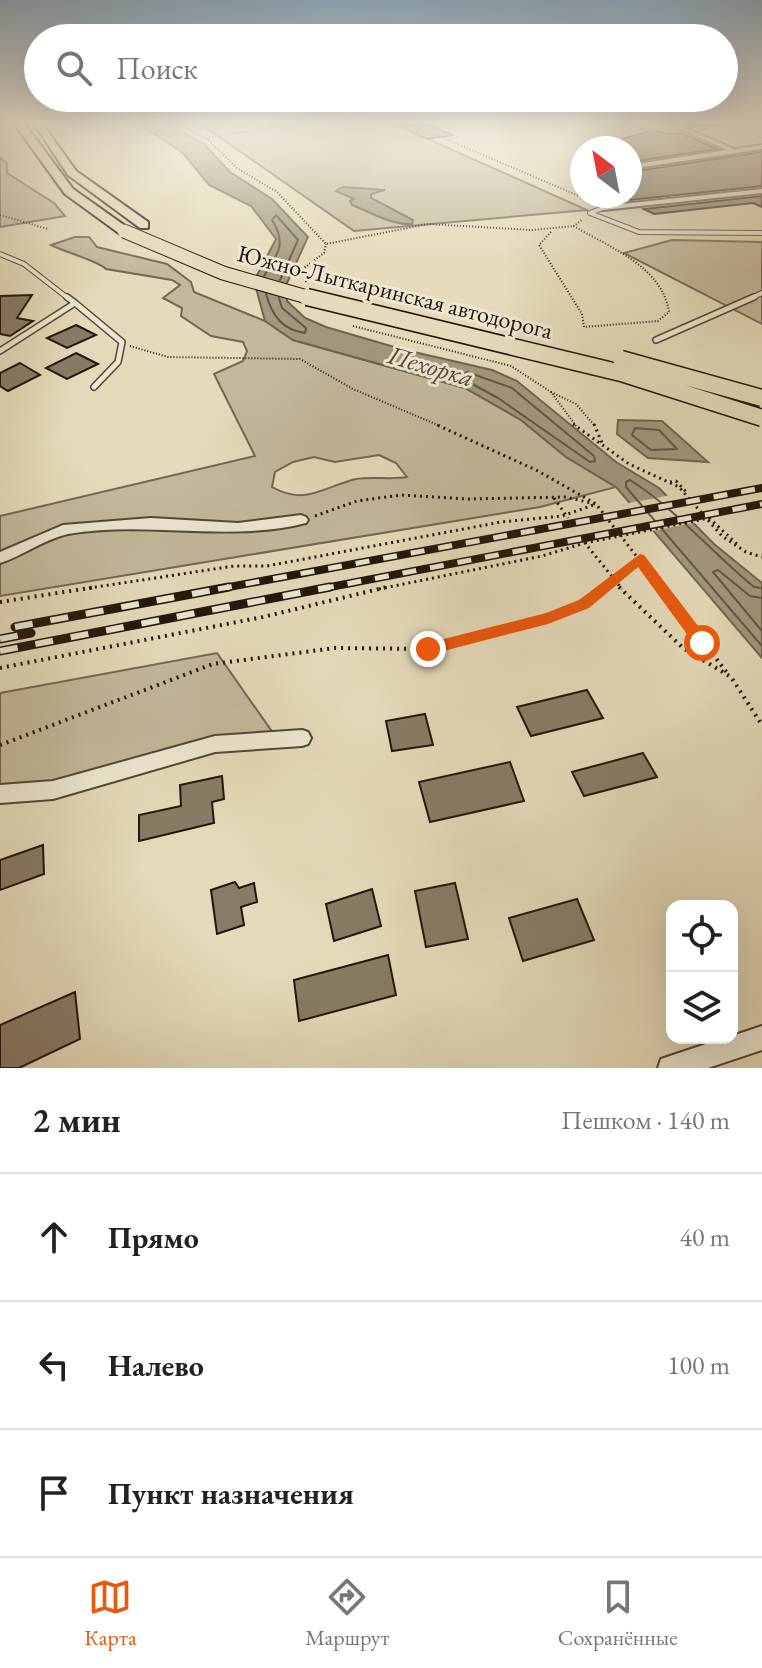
<!DOCTYPE html>
<html lang="ru">
<meta charset="utf-8">
<style>
:root{--surface:#fff;--page:#f6f6f6;--text:#222;--muted:#767676;--line:#e0e0e0;--accent:#ea580c}
body{margin:0;font-family:"EB Garamond",serif;background:var(--page);color:var(--text)}
.controls{position:absolute;right:24px;bottom:24px;display:grid;overflow:hidden;border-radius:16px;box-shadow:0 8px 32px #0002}
.controls button{width:72px;height:72px;display:grid;place-items:center;padding:0;border:0;border-bottom:2px solid var(--line);background:var(--surface);color:var(--text);font:40px sans-serif}
.compass{position:absolute;left:570px;top:136px;width:72px;height:72px;border-radius:50%;background:var(--surface);box-shadow:0 8px 32px #0002;rotate:328deg}
.stop{position:absolute;width:24px;height:24px;margin:-18px;border:6px solid #ea580c;border-radius:50%;background:#fff}
.stop.end{background:#ea580c;border-color:#fff;box-shadow:0 2px 8px #0008}
.list{margin:0;padding:0;list-style:none}
h2{display:flex;justify-content:space-between;align-items:center;height:104px;margin:0;padding:0 32px;font-size:34px}
h2 small{font-size:26px;font-weight:400;color:var(--muted)}
.list li{display:grid;grid-template-columns:52px 1fr auto;gap:24px;align-items:center;box-sizing:border-box;height:128px;padding:0 32px;border-top:2px solid var(--line)}
.list b{display:block;font-size:30px;white-space:nowrap}
.list em{font-size:26px;font-style:normal;color:var(--muted)}
.icon{flex:none;width:44px;height:44px;fill:none;stroke:currentColor;stroke-width:2;stroke-linecap:round;stroke-linejoin:round}
.map{position:relative;flex:none;width:762px;height:1068px;overflow:hidden}
.search{position:absolute;background:var(--surface);box-shadow:0 8px 32px #0002;left:24px;right:24px;top:24px;height:88px;display:flex;align-items:center;gap:20px;box-sizing:border-box;padding:0 28px;border-radius:44px;color:var(--muted);font-size:30px}
.sheet{height:488px;background:var(--surface)}
nav{display:flex;justify-content:space-around;align-items:center;box-sizing:border-box;height:112px;border-top:2px solid var(--line);background:var(--surface);font-size:22px;color:var(--muted)}
nav a{display:grid;justify-items:center;gap:4px}
nav .on{color:var(--accent)}
.map>svg:first-child{display:block}
.green{fill:#c4b99c;stroke:#746753;stroke-width:2;fill-rule:evenodd}
.water{fill:#a3987e;stroke:#706450;stroke-width:2}
.pier{fill:#e5dbba}
.lines{fill:none;stroke-linecap:round;stroke-linejoin:round}
.shore{stroke:#635644;stroke-width:2}
.building{fill:#887c66;stroke:#23150a;stroke-width:2}
.lane-far1-casing{stroke:#544636;stroke-width:6}
.lane-casing{stroke:#544636;stroke-width:8}
.street-casing{stroke:#544636;stroke-width:4}
.primary-casing{stroke:#23150a;stroke-width:4}
.path-far2{stroke:#23150a;stroke-width:2;stroke-dasharray:1 2;stroke-linecap:butt}
.path-far1{stroke:#23150a;stroke-width:3;stroke-dasharray:2 4;stroke-linecap:butt}
.path{stroke:#23150a;stroke-width:4;stroke-dasharray:2 5;stroke-linecap:butt}
.lane-far1{stroke:#eee8d2;stroke-width:4}
.lane{stroke:#eee8d2;stroke-width:5}
.street{fill:#eee8d2;fill-rule:evenodd}
.primary{fill:#e5dbba;fill-rule:evenodd}
.rail-far1-casing{stroke:#23150a;stroke-width:8}
.rail-casing{stroke:#23150a;stroke-width:9}
.rail-far1{stroke:#eee8d2;stroke-width:5;stroke-dasharray:14;stroke-linecap:butt}
.rail{stroke:#eee8d2;stroke-width:6;stroke-dasharray:18;stroke-linecap:butt}
.primary-bridge-far1-casing{stroke:#23150a;stroke-width:15;stroke-linecap:butt}
.primary-bridge-casing{stroke:#23150a;stroke-width:19;stroke-linecap:butt}
.path-bridge{stroke:#23150a;stroke-width:3;stroke-dasharray:2 4;stroke-linecap:butt}
.primary-bridge-far1{stroke:#e5dbba;stroke-width:13}
.primary-bridge{stroke:#e5dbba;stroke-width:16}
.route{fill:#ea580c}
.labels{text-anchor:middle;stroke-width:6;stroke-linejoin:round;paint-order:stroke}
.far-street-label{font-size:24px;fill:#23150a;stroke:#eee8d2}
.far-water-label{font-size:26px;font-style:italic;fill:#564938;stroke:#eee8d2}
</style>
<div class="map">
<svg width="762" height="1068" viewBox="0 0 762 1068">
<rect width="100%" height="100%" fill="#e5dbba"/>
<filter id="stains"><feTurbulence type="fractalNoise" baseFrequency=".0025" numOctaves="4"/><feColorMatrix values="0 0 0 0 .2 0 0 0 0 .09 0 0 0 0 .02 0 0 0 .5 -.17"/></filter>
<radialGradient id="worn" r=".72"><stop offset=".6" stop-color="#630" stop-opacity="0"/><stop offset="1" stop-color="#630" stop-opacity=".3"/></radialGradient>
<path class="green" d="M 198,122 L 390,122 L 587,210 L 354,231 Z
M 0,157 L 7,164 L 7,173 L 54,203 L 65,216 L 0,227 Z
M 75,237 L 89,237 L 97,247 L 167,264 L 191,282 L 194,292 L 265,321 L 293,340 L 465,388 L 521,420 L 566,457 L 616,487 L 540,507 L 0,596 L 0,516 L 255,456 L 214,374 L 243,361 L 247,351 L 243,342 L 211,336 L 181,316 L 182,308 L 163,298 L 180,285 L 172,280 L 106,269 C 99,261 64,252 51,245 ZM 379,455 L 396,463 L 407,477 C 390,480 372,476 356,479 C 323,487 306,506 272,487 L 275,472 L 293,462 L 314,457 L 335,462 Z
M 672,240 L 762,242 L 762,324 L 624,253 Z
M 217,653 L 273,733 L 0,802 L 0,693 Z"/>
<path class="water" d="M 137,122 L 163,122 L 204,144 L 230,172 L 272,199 L 308,237 L 287,283 L 287,301 L 305,318 L 326,327 L 401,349 L 492,370 L 517,381 L 616,462 L 659,488 L 714,544 L 762,583 L 762,658 L 616,487 L 566,457 L 521,420 L 465,388 L 293,340 L 265,321 L 254,281 L 276,239 L 251,206 L 209,185 L 183,153 Z
M 342,187 L 385,190 L 371,194 L 371,198 L 413,220 L 412,224 C 391,225 372,213 352,205 L 350,201 L 354,199 L 336,191 Z
M 618,420 L 662,421 L 708,462 L 648,458 L 617,434 Z"/>
<path class="pier" d="M 671,495 L 698,522 L 648,532 L 624,504 Z"/>
<g class="lines">
<path class="shore" d="M 264,276 C 278,254 287,244 272,220 L 276,215 L 298,240 L 280,280
M 266,294 C 272,315 282,330 305,333 L 306,328 L 282,308 L 279,298
M 467,372 L 512,388 L 594,456 L 595,461 L 590,462 L 498,398 L 465,380 L 463,375 Z
M 635,428 L 659,430 L 677,449 L 651,450 L 632,435 Z
M 762,588 L 754,587 C 712,553 676,509 630,480 L 626,482 L 626,487 L 762,646
M 762,598 L 750,596 L 718,570 L 713,572 L 762,631"/>
</g>
<path class="building" d="M 425,123 L 452,135 L 427,139 L 401,127 Z
M 653,130 L 667,134 L 681,133 L 717,149 L 630,162 L 630,148 L 611,142 Z
M 762,152 L 762,186 L 630,200 L 630,172 Z
M 762,196 L 762,207 L 753,203 L 654,214 L 644,209 Z
M 32,295 L 17,318 L 33,321 L 10,336 L 0,334 L 0,296 Z
M 76,325 L 96,335 L 67,348 L 47,338 Z
M 76,353 L 98,364 L 67,379 L 46,368 Z
M 20,363 L 40,375 L 8,391 L 0,386 L 0,373 Z
M 587,690 L 603,718 L 531,736 L 517,707 Z
M 425,714 L 433,745 L 392,751 L 386,721 Z
M 643,753 L 657,777 L 584,796 L 572,772 Z
M 510,762 L 524,801 L 430,822 L 419,782 Z
M 222,776 L 224,799 L 212,802 L 214,823 L 139,841 L 139,815 L 181,806 L 180,785 Z
M 43,845 L 44,874 L 0,890 L 0,860 Z
M 235,882 L 239,888 L 254,883 L 257,902 L 241,907 L 244,925 L 217,934 L 211,890 Z
M 455,883 L 468,939 L 426,947 L 415,891 Z
M 372,889 L 381,926 L 334,941 L 326,904 Z
M 577,899 L 594,940 L 523,961 L 509,918 Z
M 388,955 L 396,995 L 299,1021 L 294,980 Z
M 75,992 L 80,1039 L 19,1068 L 0,1068 L 0,1025 Z"/>
<g class="lines">
<g class="lane-far1-casing">
<path id="lane-far1" d="M 603,208 L 590,213 L 639,232 L 762,233
M 0,254 L 24,264 L 69,299
M 749,299 L 762,293"/>
</g>
<g class="lane-casing">
<path id="lane" d="M 75,303 L 122,342 L 118,362 L 94,387
M 656,340 L 754,297
M 0,351 L 75,303 L 67,297"/>
</g>
<g class="street-casing">
<path id="street" d="M 704,122 L 727,122 L 683,127 L 734,149 L 762,145 L 762,149 L 630,169 L 630,165 L 727,150 L 674,126 Z
M 762,189 L 762,193 L 603,210 L 599,208 L 603,206 Z
M 301,515 L 306,517 L 308,520 L 306,523 C 228,543 147,520 68,534 C 44,539 23,556 0,563 L 0,552 L 63,525 L 151,518 L 238,523 Z
M 302,730 L 308,732 L 311,738 L 308,744 L 302,746 L 215,752 L 53,799 L 0,803 L 0,785 L 53,781 L 215,736 Z
M 762,1026 L 762,1050 L 708,1068 L 658,1068 L 661,1059 L 724,1038 L 732,1038 L 732,1036 Z"/>
</g>
<g class="primary-casing">
<path id="primary" d="M 13,122 L 22,122 L 26,126 L 73,189 L 128,228 L 128,234 L 120,234 L 65,194 Z
M 33,122 L 41,122 L 76,171 L 148,222 L 148,228 L 140,228 L 68,175 Z"/>
</g>
<path class="path-far2" d="M 189,122 L 189,130 L 206,138 L 237,168 L 277,192 L 326,244 L 428,224 L 532,230 L 574,226
M 406,122 L 593,202
M 206,138 L 310,122
M 0,215 L 48,229
M 551,232 L 539,245 L 582,314 L 584,327 L 658,321 L 669,312 C 662,266 610,248 574,226 L 583,219
M 306,282 L 304,268 L 324,253 L 326,244
M 353,326 L 511,366 L 551,392 L 576,426
M 130,346 L 168,357 L 300,359 L 353,389 L 440,426
M 551,392 L 576,404 L 595,426"/>
<path class="path-far1" d="M 573,424 L 629,464 L 679,487 L 722,536 L 746,552 L 762,557
M 594,424 L 602,443
M 670,482 L 676,481 L 688,494
M 554,498 L 568,518
M 315,516 L 357,501 L 401,495 L 468,499 L 565,497 L 596,504 L 662,589
M 709,518 L 737,544
M 83,589 L 234,566 L 267,566 L 501,522 L 562,516 L 596,504 L 538,471 L 435,424
M 379,589 L 542,556 L 585,543 L 622,589
M 602,589 L 640,558"/>
<path class="path" d="M 619,587 L 683,648 L 731,677 L 762,725
M 661,587 L 728,674
M 0,602 L 96,587
M 0,668 L 263,617 L 387,587
M 0,745 L 213,664 L 335,648 L 428,649 L 548,618 L 584,604 L 604,587"/>
<use href="#lane-far1" class="lane-far1"/>
<use href="#lane" class="lane"/>
<use href="#street" class="street"/>
<use href="#primary" class="primary"/>
<g class="rail-far1-casing">
<path id="rail-far1" d="M 218,589 L 762,488
M 320,589 L 762,504"/>
</g>
<g class="rail-casing">
<path id="rail" d="M 15,627 L 229,587
M 0,639 L 31,633
M 0,651 L 330,587"/>
</g>
<use href="#rail-far1" class="rail-far1"/>
<use href="#rail" class="rail"/>
<g class="primary-bridge-far1-casing">
<path id="primary-bridge-far1" d="M 124,231 L 223,273 L 314,299"/>
</g>
<g class="primary-bridge-casing">
<path id="primary-bridge" d="M 307,297 L 621,373 L 762,418
M 621,359 L 762,398"/>
</g>
<path class="path-bridge" d="M 585,543 L 709,518"/>
<use href="#primary-bridge-far1" class="primary-bridge-far1"/>
<use href="#primary-bridge" class="primary-bridge"/>
</g>
<linearGradient id="sky" x2="0" y2="1"><stop stop-color="#8ca9be"/><stop offset="0.45" stop-color="#f3efe0"/><stop offset="1" stop-color="#f3efe0" stop-opacity="0"/></linearGradient>
<rect width="762" height="271" fill="url(#sky)"/>
<path class="route" d="M 640,554 L 644,555 L 708,639 L 708,648 L 697,648 L 638,567 L 589,608 L 548,624 L 428,655 L 420,649 L 428,643 L 546,613 L 579,600 Z"/>
<g class="labels">
<g class="far-street-label">
<text transform="translate(395 292) rotate(14)" y="8">Южно-Лыткаринская автодорога</text>
</g>
<g class="far-water-label">
<text transform="translate(431 366) rotate(16)" y="9">Пехорка</text>
</g>
</g>
<rect width="100%" height="100%" filter="url(#stains)"/>
<rect width="100%" height="100%" fill="url(#worn)"/>
</svg>
<div class="controls">
<button><svg class="icon" aria-label="locate" viewBox="0 0 24 24"><circle cx="12" cy="12" r="6"/><path d="M12 2v4M12 18v4M2 12h4M18 12h4"/></svg></button>
<button><svg class="icon" aria-label="layers" viewBox="0 0 24 24"><path d="M12 4l9 5-9 5-9-5zM3 14l9 5 9-5"/></svg></button>
</div>
<svg class="compass" viewBox="-18 -18 36 36"><path d="M0-13l5 13h-10z" fill="#e53935"/><path d="M0 13l5-13h-10z" fill="#767676"/></svg>
<div class="stop" style="left:702px;top:643px"></div>
<div class="stop end" style="left:428px;top:649px"></div>
<div class="search"><svg class="icon" aria-label="search" viewBox="0 0 24 24"><circle cx="10" cy="10" r="6"/><path d="M15 15l6 6"/></svg>Поиск</div>
</div>
<section class="sheet">
<h2>2 мин<small>Пешком · 140 m</small></h2>
<ul class="list">
<li><svg class="icon" aria-label="ahead" viewBox="0 0 24 24"><path d="M12 20V5M6 11l6-6 6 6"/></svg><div><b>Прямо</b></div><em>40 m</em></li>
<li><svg class="icon" aria-label="left" viewBox="0 0 24 24"><path d="M17 20v-9H6M10 6l-5 5 5 5"/></svg><div><b>Налево</b></div><em>100 m</em></li>
<li><svg class="icon" aria-label="arrive" viewBox="0 0 24 24"><path d="M6 21V4h12l-3 4 3 4H6"/></svg><div><b>Пункт назначения</b></div></li>
</ul>
</section>
<nav>
<a class="on"><svg class="icon" aria-label="map" viewBox="0 0 24 24"><path d="M3 6l6-2 6 2 6-2v14l-6 2-6-2-6 2zM9 4v14M15 6v14"/></svg>Карта</a>
<a><svg class="icon" aria-label="directions" viewBox="0 0 24 24"><path d="M12 3l9 9-9 9-9-9zM9 14v-3h6M13 9l2 2-2 2"/></svg>Маршрут</a>
<a><svg class="icon" aria-label="saved" viewBox="0 0 24 24"><path d="M7 4h10v16l-5-4-5 4z"/></svg>Сохранённые</a>
</nav>
